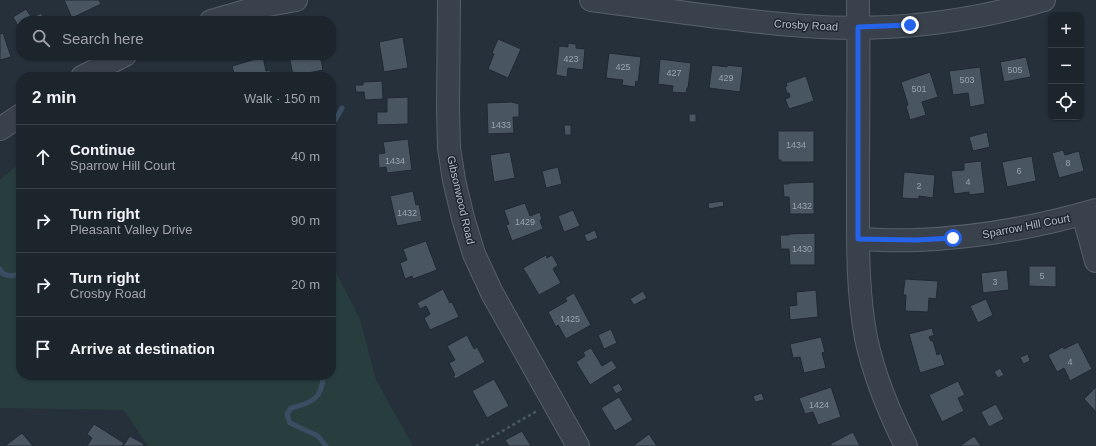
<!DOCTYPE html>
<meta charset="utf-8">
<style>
:root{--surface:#1c242c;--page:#293038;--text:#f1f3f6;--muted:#a0a4a9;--line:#3a4148}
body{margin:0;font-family:Arial,sans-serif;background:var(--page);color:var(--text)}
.controls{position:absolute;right:12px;top:12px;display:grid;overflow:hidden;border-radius:8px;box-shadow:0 1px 3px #0004}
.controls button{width:36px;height:36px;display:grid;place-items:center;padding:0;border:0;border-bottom:1px solid var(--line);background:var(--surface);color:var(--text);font:20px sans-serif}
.stop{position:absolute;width:12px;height:12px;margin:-9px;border:3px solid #2563eb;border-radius:50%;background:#fff}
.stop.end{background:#2563eb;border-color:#fff;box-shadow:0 1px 4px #0008}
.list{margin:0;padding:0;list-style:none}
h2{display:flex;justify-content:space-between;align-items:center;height:52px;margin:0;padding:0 16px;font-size:17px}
h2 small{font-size:13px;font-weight:400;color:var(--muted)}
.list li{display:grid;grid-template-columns:26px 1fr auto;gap:12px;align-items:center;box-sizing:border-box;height:64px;padding:0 16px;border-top:1px solid var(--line)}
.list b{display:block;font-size:15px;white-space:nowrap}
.list p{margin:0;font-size:13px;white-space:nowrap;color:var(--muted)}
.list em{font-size:13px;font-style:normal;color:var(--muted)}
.icon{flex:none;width:22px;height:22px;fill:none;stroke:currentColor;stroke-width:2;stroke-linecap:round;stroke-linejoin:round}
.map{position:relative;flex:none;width:1096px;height:446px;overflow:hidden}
.search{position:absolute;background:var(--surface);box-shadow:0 1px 3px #0004;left:16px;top:16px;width:320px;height:44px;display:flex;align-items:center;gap:10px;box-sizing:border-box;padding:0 14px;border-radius:16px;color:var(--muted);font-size:15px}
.panel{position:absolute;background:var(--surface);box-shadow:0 1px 3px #0004;left:16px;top:72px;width:320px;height:308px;border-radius:16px}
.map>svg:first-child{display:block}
.green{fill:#283e3e}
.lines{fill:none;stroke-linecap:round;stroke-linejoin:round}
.stream{stroke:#3a4d62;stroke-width:5}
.building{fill:#495662;stroke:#202933}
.minor-casing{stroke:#57606a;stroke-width:24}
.path{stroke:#475a5c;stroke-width:2.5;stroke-dasharray:3 3;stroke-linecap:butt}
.minor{stroke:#39424c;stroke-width:22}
.route{stroke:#2563eb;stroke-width:5}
.labels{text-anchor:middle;stroke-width:3;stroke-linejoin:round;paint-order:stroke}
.number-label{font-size:9px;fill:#9aa3ae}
.street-label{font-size:11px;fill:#b5bdc7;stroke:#1e2731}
</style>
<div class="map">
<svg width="1096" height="446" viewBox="0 0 1096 446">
<rect width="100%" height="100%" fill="#25303b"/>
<path class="green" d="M 21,162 L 21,375 L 331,375 L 331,263 L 360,319 L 376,380 L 413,446 L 148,446 L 124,410 L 0,408 L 0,180 Z"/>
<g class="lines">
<path class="stream" d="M 331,127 L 342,108
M 0,269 L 3,274 L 12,276 L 21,273
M 323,375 C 323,398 312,403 291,408 L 287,414 L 290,423 L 318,436 L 326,446"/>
</g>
<path class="building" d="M 64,0 L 99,0 L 101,4 L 72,18 Z
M 26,9 L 32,18 L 41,13 L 46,21 L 21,21 L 21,31 L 13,17 Z
M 3,33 L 11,57 L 0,60 L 0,34 Z
M 403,37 L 408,68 L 384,72 L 379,42 Z
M 498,39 L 521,49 L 508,78 L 488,69 L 494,54 L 492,53 Z
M 568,43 L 576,44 L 576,48 L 585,49 L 583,70 L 568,68 L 567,77 L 556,75 L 559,46 L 568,47 Z
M 609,53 L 641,57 L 638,82 L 636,81 L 635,87 L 622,85 L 623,80 L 606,78 Z
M 289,55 L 320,55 L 323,70 L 293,76 Z
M 263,57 L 266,71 L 270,70 L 272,77 L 235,77 L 232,66 Z
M 1026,57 L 1031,77 L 1004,82 L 1000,62 Z
M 660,59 L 691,63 L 688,88 L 687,88 L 686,93 L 672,92 L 673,86 L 658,84 Z
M 712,65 L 727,67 L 727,65 L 743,67 L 740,92 L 709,88 Z
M 980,67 L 985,104 L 970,107 L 968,93 L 953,95 L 949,71 Z
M 930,72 L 938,97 L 922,102 L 926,115 L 910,120 L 906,106 L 908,105 L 901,82 Z
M 806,76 L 814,101 L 789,109 L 785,99 L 790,97 L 789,93 L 787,93 L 785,87 L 787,86 L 786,83 Z
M 382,81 L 383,99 L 365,100 L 364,92 L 356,92 L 355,85 L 363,85 L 363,82 Z
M 408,97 L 408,124 L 377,125 L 377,112 L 387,112 L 387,98 Z
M 512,102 L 519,104 L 519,117 L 513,117 L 514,133 L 488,134 L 487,103 Z
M 689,114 L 696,114 L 696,122 L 689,122 Z
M 564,125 L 571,125 L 571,135 L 565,135 Z
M 778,131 L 814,131 L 814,162 L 781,162 L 781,160 L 778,160 Z
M 987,132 L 990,147 L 973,151 L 969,137 Z
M 408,139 L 412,170 L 387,173 L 386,167 L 379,168 L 378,154 L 385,153 L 383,142 Z
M 1063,150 L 1065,155 L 1079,151 L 1084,171 L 1059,178 L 1052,153 Z
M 510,152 L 515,178 L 494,182 L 490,155 Z
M 1032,156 L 1036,181 L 1007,187 L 1002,162 Z
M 981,161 L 985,193 L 969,195 L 969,192 L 954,194 L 951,171 L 964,170 L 964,163 Z
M 558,167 L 562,184 L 546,188 L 542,171 Z
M 904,172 L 935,175 L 933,198 L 919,196 L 919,199 L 902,198 Z
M 814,182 L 814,214 L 790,214 L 789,197 L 784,197 L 783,184 L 789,184 L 789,183 Z
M 413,191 L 416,205 L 419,204 L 422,221 L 397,226 L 390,196 Z
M 723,201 L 724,206 L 709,209 L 708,203 Z
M 525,203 L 530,216 L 540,212 L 542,220 L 540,220 L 543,229 L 512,241 L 506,225 L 509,224 L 504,210 Z
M 573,210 L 580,226 L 564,232 L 558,216 Z
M 595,230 L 598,238 L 587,242 L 584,235 Z
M 815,233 L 815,265 L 790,265 L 789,249 L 781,249 L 780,235 L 789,235 L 789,234 Z
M 426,241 L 437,270 L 413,279 L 412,276 L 405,279 L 400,263 L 407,260 L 403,249 Z
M 546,255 L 547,258 L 552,255 L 558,265 L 553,269 L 561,283 L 539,295 L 523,268 Z
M 1029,266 L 1056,266 L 1056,287 L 1029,286 Z
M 1007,270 L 1009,290 L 983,293 L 981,273 Z
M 905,279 L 938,281 L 936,299 L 929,298 L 928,312 L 905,311 L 906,295 L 903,295 Z
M 443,289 L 450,303 L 452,302 L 459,317 L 430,330 L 424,318 L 430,314 L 426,306 L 420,309 L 417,303 Z
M 816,290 L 818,317 L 790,320 L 789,306 L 797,305 L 796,292 Z
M 643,291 L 647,298 L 634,305 L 630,299 Z
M 574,293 L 591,325 L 566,339 L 558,325 L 556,327 L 548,312 L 567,301 L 565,298 Z
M 986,299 L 993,315 L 978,323 L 970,306 Z
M 932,328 L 934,335 L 929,337 L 931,341 L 933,341 L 937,355 L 941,353 L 945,365 L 920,373 L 909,334 Z
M 611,329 L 617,343 L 604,349 L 598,335 Z
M 467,335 L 474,349 L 477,347 L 485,362 L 455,379 L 453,376 L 455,375 L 449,363 L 455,360 L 447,346 Z
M 821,337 L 825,352 L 822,353 L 826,368 L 804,373 L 800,357 L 793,358 L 790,344 Z
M 1078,342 L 1092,369 L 1070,381 L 1064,368 L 1057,372 L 1048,355 L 1063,347 L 1064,349 Z
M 591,348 L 602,366 L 612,360 L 617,368 L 590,385 L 576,362 L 585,356 L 583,352 Z
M 1028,354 L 1030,361 L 1023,364 L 1020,357 Z
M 1000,368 L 1004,375 L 998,378 L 994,372 Z
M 494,379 L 509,406 L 487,418 L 472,391 Z
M 958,381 L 965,395 L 958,398 L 964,411 L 942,422 L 929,395 Z
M 619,383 L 623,390 L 616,394 L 612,387 Z
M 831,387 L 841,417 L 818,425 L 813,412 L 805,414 L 799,398 Z
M 1096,387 L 1096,412 L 1084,399 Z
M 762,393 L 764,400 L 755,402 L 753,396 Z
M 619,397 L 633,420 L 615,431 L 601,408 Z
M 996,404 L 1004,419 L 989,427 L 981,412 Z
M 94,424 L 124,443 L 122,446 L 87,446 L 92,438 L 87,434 Z
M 522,431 L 531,446 L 509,446 L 505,440 Z
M 853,432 L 860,446 L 832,446 L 830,444 Z
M 22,433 L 33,446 L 5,446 Z
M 649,434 L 657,446 L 633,446 Z
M 130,436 L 144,444 L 143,446 L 123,446 Z
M 974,436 L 981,446 L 960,446 Z"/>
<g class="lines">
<g class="minor-casing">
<path id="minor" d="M 449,0 L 448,108 L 449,148 L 454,180 L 463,218 L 474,254 L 492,293 L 578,446
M 591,0 C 662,9 733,21 805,26 C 885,32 967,23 1044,0
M 858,0 C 859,65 858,129 858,194 C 858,241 857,291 866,338 C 874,376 889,412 906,446
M 211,21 L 263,6 L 296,0
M 82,77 L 125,55
M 0,129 L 21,115
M 1083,214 L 1096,261
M 858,239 C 878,240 897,241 916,240 C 977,238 1037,227 1096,210"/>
</g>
<path class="path" d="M 476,446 L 537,411"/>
<use href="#minor" class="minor"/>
</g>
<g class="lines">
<path class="route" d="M 910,25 L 858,27 L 858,239 L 916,240 L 953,238"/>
</g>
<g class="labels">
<g class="number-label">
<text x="571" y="62">423</text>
<text x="623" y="70">425</text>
<text x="1015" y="73">505</text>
<text x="674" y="76">427</text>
<text x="726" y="81">429</text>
<text x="967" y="83">503</text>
<text x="919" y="92">501</text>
<text x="501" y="128">1433</text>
<text x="796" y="148">1434</text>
<text x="395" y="164">1434</text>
<text x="1068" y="166">8</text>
<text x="1019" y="174">6</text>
<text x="968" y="185">4</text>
<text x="919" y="189">2</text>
<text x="802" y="209">1432</text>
<text x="407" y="216">1432</text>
<text x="525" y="225">1429</text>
<text x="802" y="252">1430</text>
<text x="1042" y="279">5</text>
<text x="995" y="285">3</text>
<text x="570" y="322">1425</text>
<text x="1070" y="365">4</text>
<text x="819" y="408">1424</text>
</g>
<g class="street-label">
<text transform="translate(806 25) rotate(3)" y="4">Crosby Road</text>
<text transform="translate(461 200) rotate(77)" y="4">Gibsonwood Road</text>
<text transform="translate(1026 226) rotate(-11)" y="4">Sparrow Hill Court</text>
</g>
</g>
</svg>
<div class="controls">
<button>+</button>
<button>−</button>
<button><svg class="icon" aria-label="locate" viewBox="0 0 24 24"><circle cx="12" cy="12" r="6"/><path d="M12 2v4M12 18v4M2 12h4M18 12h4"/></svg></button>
</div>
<div class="stop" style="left:953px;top:238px"></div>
<div class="stop end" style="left:910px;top:25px"></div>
<div class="search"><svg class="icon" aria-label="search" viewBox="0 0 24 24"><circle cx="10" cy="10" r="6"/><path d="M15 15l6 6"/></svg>Search here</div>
<section class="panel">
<h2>2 min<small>Walk · 150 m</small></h2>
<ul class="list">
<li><svg class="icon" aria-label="ahead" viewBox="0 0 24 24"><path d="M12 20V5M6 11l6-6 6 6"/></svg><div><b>Continue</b><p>Sparrow Hill Court</p></div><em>40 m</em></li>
<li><svg class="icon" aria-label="right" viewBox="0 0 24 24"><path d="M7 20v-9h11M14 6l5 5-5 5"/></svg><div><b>Turn right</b><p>Pleasant Valley Drive</p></div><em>90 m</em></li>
<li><svg class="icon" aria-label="right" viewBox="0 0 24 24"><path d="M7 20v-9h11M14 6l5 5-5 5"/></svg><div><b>Turn right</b><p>Crosby Road</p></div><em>20 m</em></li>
<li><svg class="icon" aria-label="arrive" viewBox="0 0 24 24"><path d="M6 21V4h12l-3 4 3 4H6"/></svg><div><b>Arrive at destination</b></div></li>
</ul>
</section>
</div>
